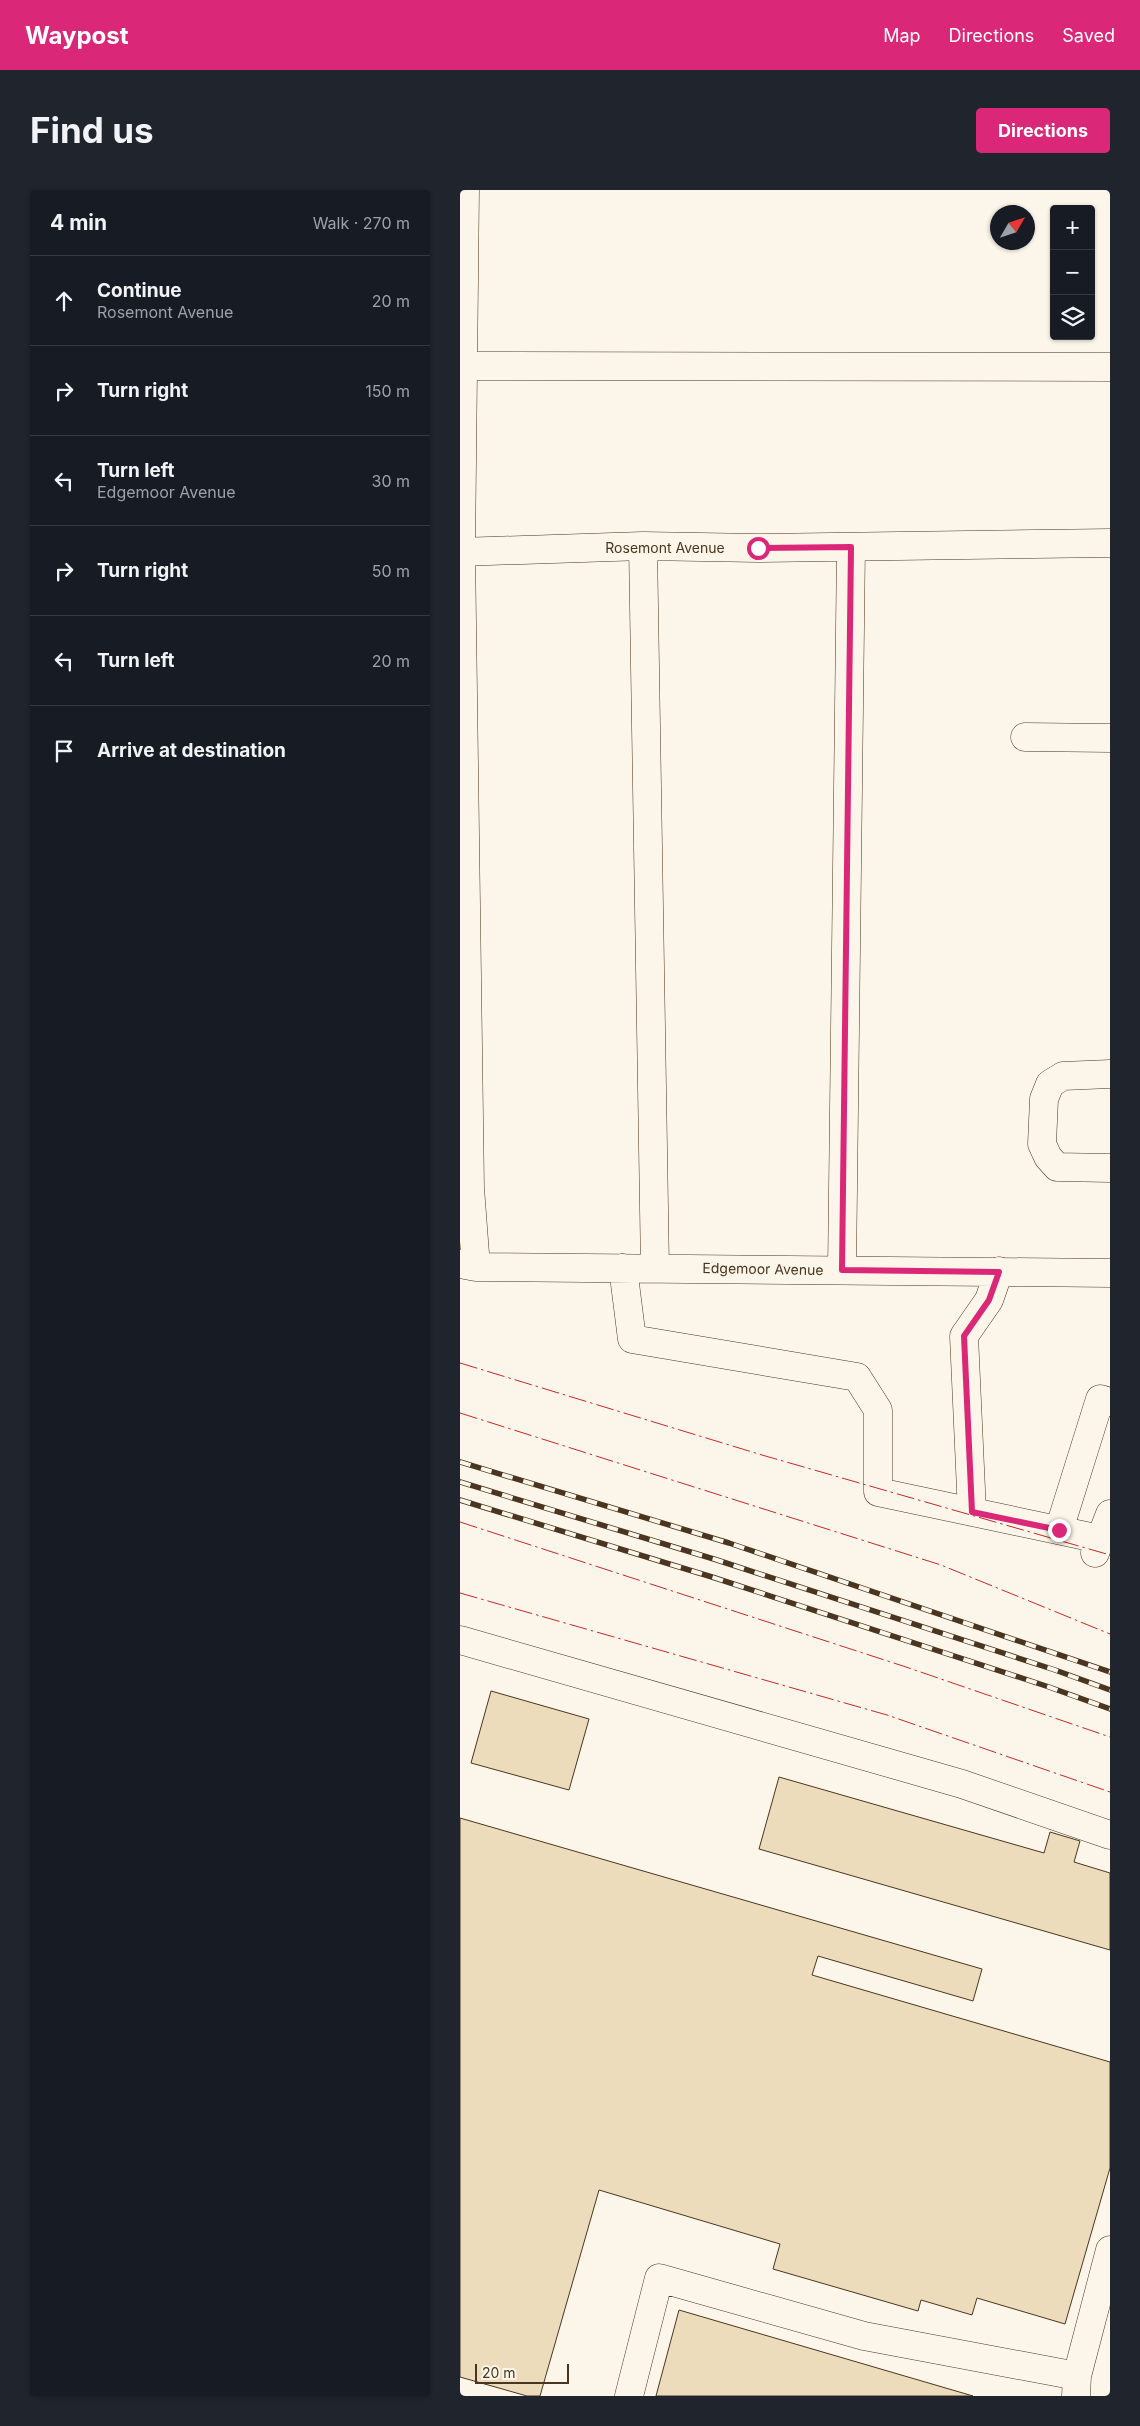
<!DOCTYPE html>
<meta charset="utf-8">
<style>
:root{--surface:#171b24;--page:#20242c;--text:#f1f3f6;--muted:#9ea1a6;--line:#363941;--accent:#db2777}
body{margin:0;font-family:Inter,sans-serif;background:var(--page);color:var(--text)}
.controls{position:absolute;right:15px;top:15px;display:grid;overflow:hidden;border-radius:5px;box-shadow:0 1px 4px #0004}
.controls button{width:45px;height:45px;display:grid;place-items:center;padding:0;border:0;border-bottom:1px solid var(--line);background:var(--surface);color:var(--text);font:25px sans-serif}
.compass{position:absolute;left:530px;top:15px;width:45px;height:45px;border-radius:50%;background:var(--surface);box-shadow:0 1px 4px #0004;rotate:51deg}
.scale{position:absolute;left:15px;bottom:12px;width:94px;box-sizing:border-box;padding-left:5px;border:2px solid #4a3520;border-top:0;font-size:14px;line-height:18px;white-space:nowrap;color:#4a3520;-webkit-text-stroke:4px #fbf6e9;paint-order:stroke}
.stop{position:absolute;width:15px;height:15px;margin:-11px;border:4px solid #db2777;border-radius:50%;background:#fff}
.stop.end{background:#db2777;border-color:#fff;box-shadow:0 1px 5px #0008}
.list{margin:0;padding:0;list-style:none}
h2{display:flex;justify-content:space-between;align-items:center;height:65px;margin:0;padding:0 20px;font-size:21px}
h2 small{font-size:16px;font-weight:400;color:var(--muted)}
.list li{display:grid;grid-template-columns:32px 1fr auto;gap:15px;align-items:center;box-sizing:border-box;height:90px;padding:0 20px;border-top:1px solid var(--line)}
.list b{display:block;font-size:19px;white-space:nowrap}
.list p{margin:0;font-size:16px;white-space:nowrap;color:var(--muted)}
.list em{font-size:16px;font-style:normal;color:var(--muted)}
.icon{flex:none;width:28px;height:28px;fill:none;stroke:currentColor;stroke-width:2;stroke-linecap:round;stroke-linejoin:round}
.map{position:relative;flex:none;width:650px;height:2206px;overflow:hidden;border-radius:5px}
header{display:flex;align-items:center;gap:30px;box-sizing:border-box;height:70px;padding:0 25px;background:var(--accent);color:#fff}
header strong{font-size:24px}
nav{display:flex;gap:28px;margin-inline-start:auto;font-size:18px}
.intro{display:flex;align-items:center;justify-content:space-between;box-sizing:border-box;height:120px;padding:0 30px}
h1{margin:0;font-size:35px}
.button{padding:12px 22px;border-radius:5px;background:var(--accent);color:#fff;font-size:18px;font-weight:700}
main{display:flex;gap:30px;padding:0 30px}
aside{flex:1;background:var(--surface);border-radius:5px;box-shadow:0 1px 4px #0004}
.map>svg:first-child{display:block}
.building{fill:#ecdcbc;stroke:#4a3520}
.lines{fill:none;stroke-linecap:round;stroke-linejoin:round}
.minor-casing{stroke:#4a3520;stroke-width:29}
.minor{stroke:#fbf6e9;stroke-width:28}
.rail-casing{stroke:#4a3520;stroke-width:5.5}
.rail{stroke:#fbf6e9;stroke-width:4;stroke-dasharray:11;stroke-linecap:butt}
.power{stroke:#c62828;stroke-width:1;stroke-dasharray:18 4 2.5 4;stroke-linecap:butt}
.route{stroke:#db2777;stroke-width:6}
.labels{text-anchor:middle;stroke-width:4;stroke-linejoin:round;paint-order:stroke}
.street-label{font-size:14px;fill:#4a3520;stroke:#fbf6e9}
</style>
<header>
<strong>Waypost</strong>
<nav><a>Map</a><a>Directions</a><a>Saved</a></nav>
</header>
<div class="intro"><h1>Find us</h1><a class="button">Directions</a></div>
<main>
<aside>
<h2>4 min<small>Walk · 270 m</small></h2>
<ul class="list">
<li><svg class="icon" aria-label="ahead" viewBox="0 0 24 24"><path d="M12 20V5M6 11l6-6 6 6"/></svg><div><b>Continue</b><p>Rosemont Avenue</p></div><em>20 m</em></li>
<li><svg class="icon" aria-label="right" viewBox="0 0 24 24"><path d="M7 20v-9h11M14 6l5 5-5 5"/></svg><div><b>Turn right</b></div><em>150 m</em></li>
<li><svg class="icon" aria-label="left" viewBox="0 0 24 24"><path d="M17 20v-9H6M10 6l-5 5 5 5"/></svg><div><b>Turn left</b><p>Edgemoor Avenue</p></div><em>30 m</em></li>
<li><svg class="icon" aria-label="right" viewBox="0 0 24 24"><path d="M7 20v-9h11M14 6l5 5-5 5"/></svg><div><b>Turn right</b></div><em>50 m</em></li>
<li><svg class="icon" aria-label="left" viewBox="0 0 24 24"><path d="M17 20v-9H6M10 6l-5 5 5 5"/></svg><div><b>Turn left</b></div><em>20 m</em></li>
<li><svg class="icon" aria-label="arrive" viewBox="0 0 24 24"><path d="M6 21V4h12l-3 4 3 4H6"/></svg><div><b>Arrive at destination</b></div></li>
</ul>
</aside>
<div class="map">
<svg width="650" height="2206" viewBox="0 0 650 2206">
<rect width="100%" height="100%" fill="#fbf6e9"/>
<path class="building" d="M 31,1501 L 129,1529 L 109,1600 L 11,1573 Z
M 319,1587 L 584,1663 L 590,1642 L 620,1651 L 614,1672 L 650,1683 L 650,1760 L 299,1659 Z
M 0,1628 L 522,1779 L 513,1811 L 358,1766 L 352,1785 L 650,1872 L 650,1978 L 605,2134 L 517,2108 L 512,2125 L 461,2110 L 458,2121 L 313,2079 L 320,2054 L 139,2000 L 80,2206 L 67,2206 L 0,2187 Z
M 219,2120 L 513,2206 L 196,2206 Z"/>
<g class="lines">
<g class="minor-casing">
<path id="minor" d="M 5,0 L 1,362 L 10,998 L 16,1077
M 3,176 L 650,177
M 183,356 L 195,1078
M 0,362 L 183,356 L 298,358 L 650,353
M 565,547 L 650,548
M 650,884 L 603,886 L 590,894 L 584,909 L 582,954 L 588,967 L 597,977 L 650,978
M 0,1074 L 16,1077 L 650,1083
M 163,1078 L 172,1149 L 397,1187 L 418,1220 L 418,1302 L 640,1349
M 382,1080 L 391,357
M 512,1322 L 504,1146 L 529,1110 L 539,1081
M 599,1340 L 640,1209 L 650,1212
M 635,1363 L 650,1324
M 0,1450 L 502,1594 L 650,1645
M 169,2206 L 199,2088 L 404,2146 L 617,2186
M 616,2206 L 617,2186 L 650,2060"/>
</g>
<use href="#minor" class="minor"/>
<g class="rail-casing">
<path id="rail" d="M 0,1272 L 269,1353 L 650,1482
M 0,1292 L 257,1370 L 595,1480 L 650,1500
M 0,1310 L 252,1387 L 589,1497 L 650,1519"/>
</g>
<use href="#rail" class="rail"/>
<path class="power" d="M 0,1173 L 302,1265 L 650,1365
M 0,1223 L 481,1375 L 650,1444
M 0,1332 L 446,1477 L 650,1547
M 0,1403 L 427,1525 L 650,1602"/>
</g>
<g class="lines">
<path class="route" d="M 298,358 L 391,357 L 382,1080 L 539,1082 L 529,1110 L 504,1146 L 512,1322 L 599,1340"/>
</g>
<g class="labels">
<g class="street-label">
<text x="205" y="363">Rosemont Avenue</text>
<text transform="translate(303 1079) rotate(1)" y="5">Edgemoor Avenue</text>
</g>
</g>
</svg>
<div class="controls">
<button>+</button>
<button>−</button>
<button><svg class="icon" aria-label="layers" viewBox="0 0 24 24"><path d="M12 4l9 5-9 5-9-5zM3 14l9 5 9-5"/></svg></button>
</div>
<svg class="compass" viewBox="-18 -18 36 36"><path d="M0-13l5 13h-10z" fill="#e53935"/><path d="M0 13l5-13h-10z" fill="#9ea1a6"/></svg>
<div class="scale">20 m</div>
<div class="stop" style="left:298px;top:358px"></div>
<div class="stop end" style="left:599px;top:1340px"></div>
</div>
</main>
